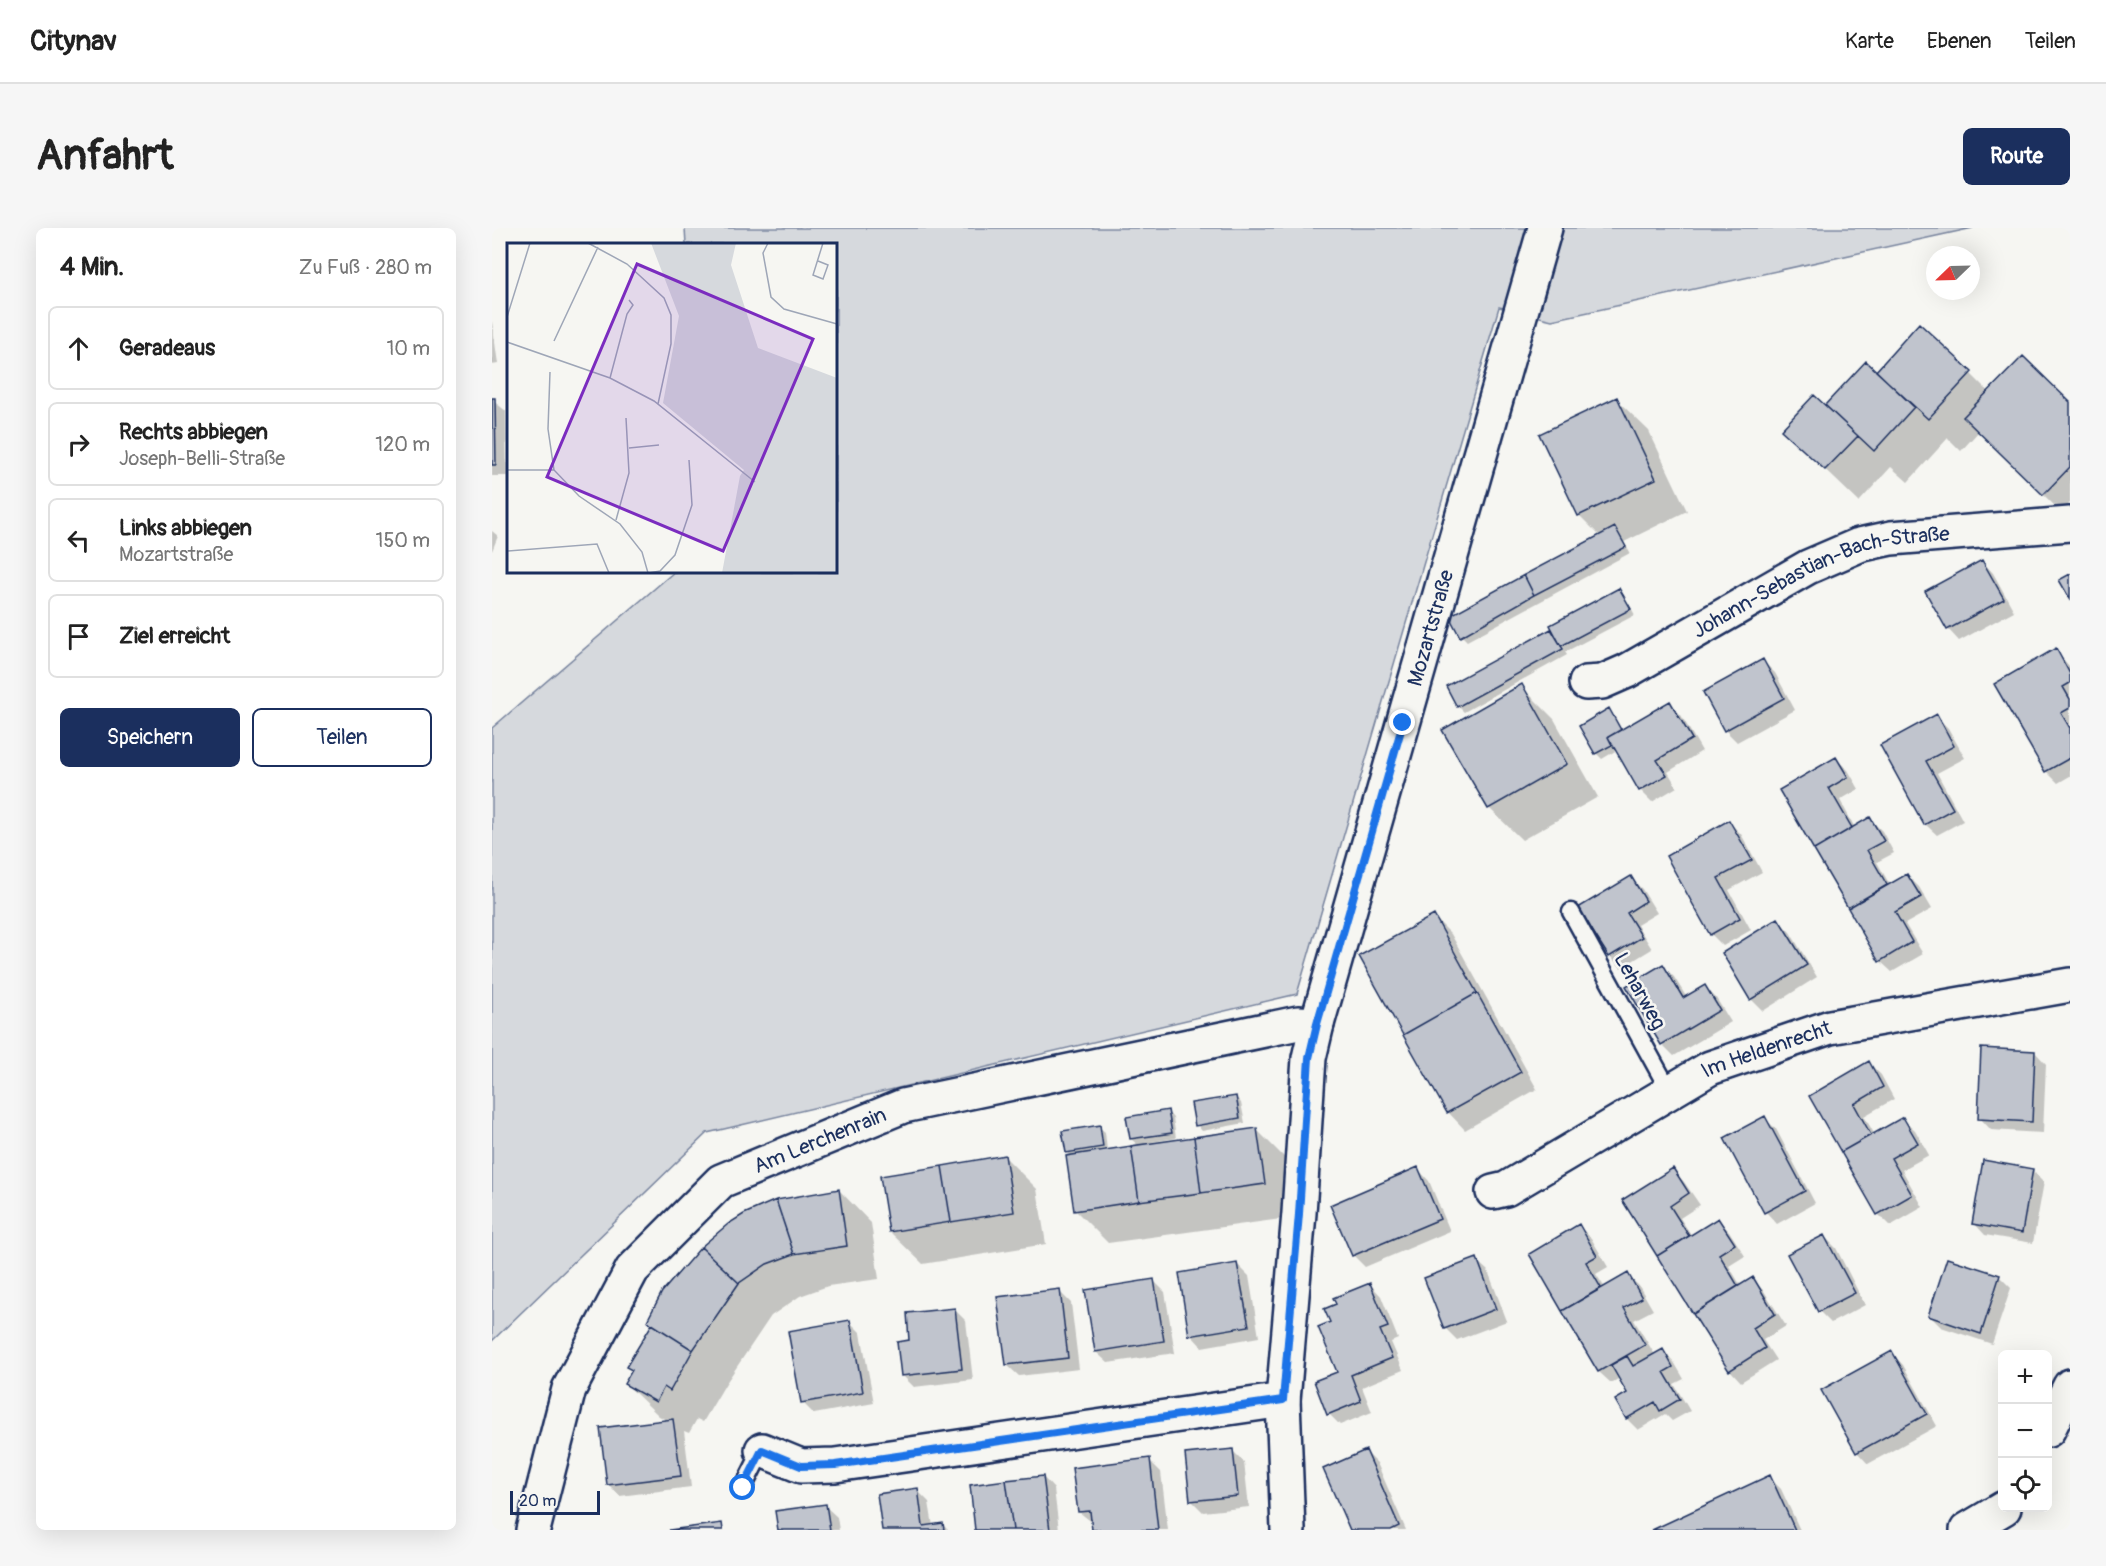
<!DOCTYPE html>
<html lang="de">
<meta charset="utf-8">
<style>
:root{--surface:#fff;--page:#f6f6f6;--text:#222;--muted:#767676;--line:#e0e0e0;--accent:#1b2f5e}
body{margin:0;font-family:Pangolin,sans-serif;background:var(--page);color:var(--text)}
.controls{position:absolute;right:18px;bottom:18px;display:grid;overflow:hidden;border-radius:9px;box-shadow:0 6px 24px #0002}
.controls button{width:54px;height:54px;display:grid;place-items:center;padding:0;border:0;border-bottom:2px solid var(--line);background:var(--surface);color:var(--text);font:30px sans-serif}
.compass{position:absolute;left:1434px;top:18px;width:54px;height:54px;border-radius:50%;background:var(--surface);box-shadow:0 6px 24px #0002;rotate:247deg}
.scale{position:absolute;left:18px;bottom:15px;width:90px;box-sizing:border-box;padding-left:6px;border:3px solid #1b2f5e;border-top:0;font-size:16px;line-height:21px;white-space:nowrap;color:#1b2f5e;-webkit-text-stroke:4px #f6f6f2;paint-order:stroke}
.stop{position:absolute;width:18px;height:18px;margin:-14px;border:4px solid #1a73e8;border-radius:50%;background:#fff}
.stop.end{background:#1a73e8;border-color:#fff;box-shadow:0 2px 6px #0008}
.list{margin:0;padding:0;list-style:none}
h2{display:flex;justify-content:space-between;align-items:center;height:78px;margin:0;padding:0 24px;font-size:26px}
h2 small{font-size:20px;font-weight:400;color:var(--muted)}
.list li{display:grid;grid-template-columns:39px 1fr auto;gap:18px;align-items:center;box-sizing:border-box;height:84px;margin:0 12px 12px;padding:0 12px;border:2px solid var(--line);border-radius:9px}
.list b{display:block;font-size:22px;white-space:nowrap}
.list p{margin:0;font-size:20px;white-space:nowrap;color:var(--muted)}
.list em{font-size:20px;font-style:normal;color:var(--muted)}
.actions{display:flex;gap:12px;padding:18px 24px}
.actions a{flex:1;padding:14px 0;border:2px solid var(--accent);border-radius:9px;text-align:center;font-size:21px;color:var(--accent)}
.actions .main{background:var(--accent);color:#fff}
.icon{flex:none;width:33px;height:33px;fill:none;stroke:currentColor;stroke-width:2;stroke-linecap:round;stroke-linejoin:round}
.map{position:relative;flex:none;width:1578px;height:1302px;overflow:hidden;border-radius:9px}
header{display:flex;align-items:center;gap:36px;box-sizing:border-box;height:84px;padding:0 30px;background:var(--surface);border-bottom:2px solid var(--line)}
header strong{font-size:28px}
nav{display:flex;gap:33px;margin-inline-start:auto;font-size:21px}
.intro{display:flex;align-items:center;justify-content:space-between;box-sizing:border-box;height:144px;padding:0 36px}
h1{margin:0;font-size:42px}
.button{padding:15px 27px;border-radius:9px;background:var(--accent);color:#fff;font-size:21px;font-weight:700}
main{display:flex;gap:36px;padding:0 36px}
aside{flex:1;background:var(--surface);border-radius:9px;box-shadow:0 6px 24px #0002}
.map>svg:first-child{display:block}
.green{fill:#d6d9dd;stroke:#78849e;stroke-width:1.5}
.shadow{fill:#0003}
.building{fill:#c0c4cd;stroke:#1b2f5e;stroke-width:1.5}
.lines{fill:none;stroke-linecap:round;stroke-linejoin:round}
.lane-casing{stroke:#1b2f5e;stroke-width:21}
.street-casing{stroke:#1b2f5e;stroke-width:38}
.lane{stroke:#f6f6f2;stroke-width:16}
.street{stroke:#f6f6f2;stroke-width:33}
.route{stroke:#1a73e8;stroke-width:8}
.labels{text-anchor:middle;stroke-width:5;stroke-linejoin:round;paint-order:stroke}
.street-label{font-size:21px;fill:#1b2f5e;stroke:#f6f6f2}
.inset-road{fill:none;stroke:#9ea6b7;stroke-width:1.5}
.view{fill:#7b2cbf;fill-opacity:0.15;stroke:#7b2cbf;stroke-width:3}
.inset-edge{fill:none;stroke:#1b2f5e;stroke-width:3}
</style>
<header>
<strong>Citynav</strong>
<nav><a>Karte</a><a>Ebenen</a><a>Teilen</a></nav>
</header>
<div class="intro"><h1>Anfahrt</h1><a class="button">Route</a></div>
<main>
<aside>
<h2>4 Min.<small>Zu Fuß · 280 m</small></h2>
<ul class="list">
<li><svg class="icon" aria-label="ahead" viewBox="0 0 24 24"><path d="M12 20V5M6 11l6-6 6 6"/></svg><div><b>Geradeaus</b></div><em>10 m</em></li>
<li><svg class="icon" aria-label="right" viewBox="0 0 24 24"><path d="M7 20v-9h11M14 6l5 5-5 5"/></svg><div><b>Rechts abbiegen</b><p>Joseph-Belli-Straße</p></div><em>120 m</em></li>
<li><svg class="icon" aria-label="left" viewBox="0 0 24 24"><path d="M17 20v-9H6M10 6l-5 5 5 5"/></svg><div><b>Links abbiegen</b><p>Mozartstraße</p></div><em>150 m</em></li>
<li><svg class="icon" aria-label="arrive" viewBox="0 0 24 24"><path d="M6 21V4h12l-3 4 3 4H6"/></svg><div><b>Ziel erreicht</b></div></li>
</ul>
<div class="actions"><a class="main">Speichern</a><a>Teilen</a></div>
</aside>
<div class="map">
<svg width="1578" height="1302" viewBox="0 0 1578 1302">
<rect width="100%" height="100%" fill="#f6f6f2"/>
<filter id="ink" filterUnits="userSpaceOnUse"><feTurbulence type="fractalNoise" baseFrequency=".0167" numOctaves="2"/><feDisplacementMap in="SourceGraphic" scale="12" xChannelSelector="R" yChannelSelector="G"/><feConvolveMatrix kernelMatrix="1 2 1 2 8 2 1 2 1" color-interpolation-filters="sRGB"/></filter>
<g filter="url(#ink)">
<path class="green" d="M 193,0 L 1481,0 L 1060,92 L 1007,79 L 805,766 L 215,905 L 0,1113 L 0,500 L 182,344 L 344,344 L 344,16 L 194,16 Z"/>
<path class="shadow" d="M 0,93 L 6,136 L 0,137 Z
M 1374,135 L 1384,145 L 1478,145 L 1497,164 L 1578,176 L 1578,275 L 1569,284 L 1487,203 L 1469,223 L 1456,210 L 1416,254 L 1399,239 L 1367,274 L 1292,202 L 1333,179 Z
M 1124,171 L 1157,203 L 1195,283 L 1132,314 L 1138,325 L 975,413 L 970,408 L 1109,309 L 1087,287 Z
M 0,172 L 14,183 L 15,248 L 0,248 Z
M 0,303 L 6,308 L 0,323 Z
M 1490,333 L 1501,345 L 1522,383 L 1467,413 L 1456,401 Z
M 1127,361 L 1132,367 L 1143,387 L 1073,424 L 1075,427 L 972,484 L 966,478 L 956,459 L 1061,401 Z
M 1563,422 L 1578,439 L 1578,548 L 1566,555 L 1554,543 L 1504,456 Z
M 1271,433 L 1283,445 L 1303,482 L 1245,514 L 1233,502 Z
M 1029,458 L 1062,491 L 1106,569 L 1030,612 L 997,580 Z
M 1177,475 L 1189,487 L 1210,523 L 1176,544 L 1185,559 L 1160,574 L 1148,562 L 1125,522 L 1110,531 L 1104,525 L 1117,482 L 1130,502 Z
M 1444,488 L 1456,500 L 1473,530 L 1445,545 L 1471,593 L 1445,607 L 1433,596 L 1390,518 Z
M 1344,531 L 1356,542 L 1367,561 L 1348,572 L 1363,600 L 1378,591 L 1390,603 L 1402,625 L 1385,634 L 1398,657 L 1415,647 L 1427,659 L 1440,681 L 1413,696 L 1431,726 L 1400,744 L 1388,733 L 1289,562 Z
M 1237,594 L 1249,606 L 1270,644 L 1237,662 L 1259,702 L 1231,718 L 1219,706 L 1176,628 Z
M 1138,650 L 1150,661 L 1165,685 L 1145,697 L 1160,721 L 1129,740 L 1118,728 Z
M 942,689 L 959,706 L 1045,861 L 973,902 L 956,884 Z
M 1286,692 L 1298,704 L 1325,749 L 1271,783 L 1259,771 Z
M 1171,738 L 1182,749 L 1195,770 L 1213,759 L 1224,770 L 1239,794 L 1182,828 L 1170,816 L 1136,758 Z
M 1543,824 L 1554,836 L 1551,905 L 1499,902 L 1488,890 Z
M 1377,835 L 1389,847 L 1402,871 L 1372,888 L 1383,907 L 1411,891 L 1423,902 L 1437,927 L 1410,942 L 1431,979 L 1398,998 L 1386,986 L 1319,868 Z
M 744,869 L 749,875 L 753,895 L 710,903 L 705,897 Z
M 676,884 L 681,890 L 684,910 L 653,915 L 654,917 L 764,901 L 797,934 L 804,989 L 616,1015 L 583,982 L 579,928 L 575,924 L 607,899 L 613,904 L 615,923 L 647,918 L 639,911 Z
M 1272,890 L 1284,901 L 1323,975 L 1285,996 L 1274,984 Z
M 512,928 L 545,961 L 554,1016 L 431,1036 L 398,1004 Z
M 926,941 L 937,953 L 958,1003 L 873,1039 L 861,1027 Z
M 1181,942 L 1192,954 L 1208,977 L 1188,990 L 1200,1008 L 1226,992 L 1237,1003 L 1253,1028 L 1237,1038 L 1249,1058 L 1260,1051 L 1272,1063 L 1294,1098 L 1271,1112 L 1284,1132 L 1249,1154 L 1238,1142 L 1132,972 Z
M 1540,942 L 1552,954 L 1541,1015 L 1493,1007 L 1482,995 Z
M 347,962 L 379,995 L 387,1051 L 336,1058 L 308,1068 L 279,1088 L 234,1155 L 211,1194 L 205,1191 L 197,1205 L 192,1203 L 199,1259 L 128,1268 L 116,1256 L 176,1193 L 167,1188 L 134,1156 L 141,1143 L 136,1139 L 161,1097 L 157,1093 Z
M 1087,998 L 1099,1010 L 1116,1039 L 1104,1046 L 1113,1060 L 1135,1047 L 1147,1058 L 1161,1082 L 1142,1092 L 1163,1127 L 1171,1122 L 1182,1134 L 1192,1151 L 1182,1156 L 1198,1183 L 1180,1193 L 1173,1186 L 1146,1202 L 1135,1191 L 1125,1173 L 1137,1165 L 1128,1150 L 1119,1155 L 1107,1144 L 1039,1026 Z
M 1332,1008 L 1344,1020 L 1373,1077 L 1339,1095 L 1327,1083 L 1297,1027 Z
M 984,1032 L 996,1043 L 1015,1093 L 965,1112 L 953,1100 Z
M 745,1036 L 757,1048 L 767,1109 L 710,1119 L 699,1107 Z
M 1507,1048 L 1519,1060 L 1500,1116 L 1449,1099 L 1438,1088 Z
M 661,1052 L 673,1064 L 683,1125 L 616,1135 L 604,1124 Z
M 878,1056 L 889,1068 L 906,1111 L 899,1114 L 911,1142 L 870,1159 L 880,1184 L 848,1197 L 837,1186 L 847,1145 L 840,1095 Z
M 567,1063 L 579,1075 L 587,1141 L 527,1148 L 515,1137 Z
M 462,1081 L 474,1093 L 481,1152 L 422,1159 L 410,1147 Z
M 358,1094 L 369,1105 L 382,1175 L 322,1186 L 310,1174 Z
M 1400,1125 L 1411,1137 L 1445,1198 L 1376,1236 L 1365,1224 Z
M 740,1222 L 752,1234 L 757,1279 L 711,1284 L 699,1272 Z
M 874,1224 L 885,1235 L 914,1302 L 859,1302 Z
M 657,1232 L 669,1244 L 676,1302 L 602,1302 L 601,1295 L 587,1284 Z
M 551,1249 L 562,1261 L 567,1302 L 485,1302 Z
M 1277,1249 L 1289,1261 L 1308,1302 L 1164,1302 Z
M 425,1262 L 437,1274 L 441,1298 L 451,1297 L 456,1302 L 392,1302 Z
M 333,1278 L 345,1289 L 347,1302 L 287,1302 Z"/>
<path class="building" d="M 1427,95 L 1480,144 L 1436,191 L 1384,143 Z
M 1531,128 L 1578,174 L 1578,239 L 1551,267 L 1471,189 Z
M 1374,133 L 1422,179 L 1382,223 L 1333,177 Z
M 1322,167 L 1366,208 L 1333,242 L 1289,202 Z
M 1125,169 L 1164,251 L 1086,288 L 1047,206 Z
M 0,170 L 3,170 L 4,237 L 0,237 Z
M 1123,299 L 1134,319 L 1042,367 L 1032,347 Z
M 1490,332 L 1512,371 L 1455,402 L 1433,363 Z
M 1578,346 L 1578,371 L 1567,352 Z
M 1032,347 L 1042,367 L 968,409 L 957,388 Z
M 1127,360 L 1139,381 L 1069,418 L 1058,397 Z
M 1059,401 L 1071,421 L 965,479 L 954,458 Z
M 1564,420 L 1578,446 L 1578,455 L 1571,459 L 1578,471 L 1578,480 L 1569,485 L 1578,500 L 1578,530 L 1553,544 L 1502,456 Z
M 1271,431 L 1292,470 L 1232,503 L 1211,464 Z
M 1030,456 L 1075,536 L 996,581 L 950,502 Z
M 1178,473 L 1200,511 L 1165,532 L 1175,547 L 1147,563 L 1116,509 Z
M 1117,480 L 1129,502 L 1116,509 L 1120,517 L 1103,526 L 1087,498 Z
M 1445,486 L 1462,518 L 1434,533 L 1461,581 L 1432,597 L 1388,517 Z
M 1344,529 L 1356,549 L 1337,560 L 1360,600 L 1322,622 L 1287,562 Z
M 1378,589 L 1392,613 L 1375,622 L 1395,657 L 1356,680 L 1322,622 Z
M 1237,592 L 1260,632 L 1226,650 L 1248,690 L 1218,707 L 1174,628 Z
M 1415,646 L 1429,669 L 1403,684 L 1420,714 L 1387,734 L 1356,680 Z
M 1139,648 L 1154,673 L 1135,685 L 1150,709 L 1117,729 L 1086,680 Z
M 942,687 L 985,765 L 911,807 L 867,728 Z
M 1286,690 L 1315,737 L 1258,772 L 1230,725 Z
M 1171,736 L 1191,770 L 1213,757 L 1228,782 L 1169,817 L 1134,758 Z
M 985,765 L 1029,844 L 955,885 L 911,807 Z
M 1489,820 L 1543,823 L 1540,894 L 1486,891 Z
M 1377,833 L 1391,859 L 1362,876 L 1379,907 L 1349,924 L 1317,868 Z
M 744,868 L 748,890 L 703,898 L 699,875 Z
M 676,882 L 680,905 L 638,911 L 634,889 Z
M 1273,888 L 1313,963 L 1272,985 L 1232,910 Z
M 1411,889 L 1426,915 L 1399,930 L 1420,967 L 1385,987 L 1349,924 Z
M 608,897 L 611,919 L 574,925 L 570,903 Z
M 765,900 L 773,956 L 709,965 L 702,909 Z
M 702,909 L 709,965 L 647,973 L 639,918 Z
M 639,918 L 647,973 L 582,983 L 574,928 Z
M 513,927 L 522,984 L 459,994 L 450,938 Z
M 1491,932 L 1541,941 L 1530,1005 L 1480,996 Z
M 450,938 L 459,994 L 397,1004 L 388,948 Z
M 926,939 L 948,991 L 860,1028 L 838,977 Z
M 1181,940 L 1197,965 L 1178,978 L 1197,1008 L 1165,1028 L 1130,972 Z
M 347,961 L 355,1018 L 302,1026 L 284,972 Z
M 284,972 L 302,1026 L 275,1036 L 247,1055 L 209,1019 L 236,996 L 252,986 Z
M 1226,990 L 1243,1016 L 1227,1026 L 1246,1058 L 1201,1086 L 1165,1028 Z
M 1087,996 L 1105,1028 L 1094,1034 L 1109,1060 L 1070,1083 L 1037,1026 Z
M 1332,1007 L 1363,1065 L 1326,1084 L 1295,1026 Z
M 209,1019 L 247,1055 L 201,1122 L 155,1093 L 170,1064 Z
M 985,1030 L 1004,1081 L 952,1101 L 932,1050 Z
M 1455,1030 L 1508,1047 L 1489,1106 L 1436,1088 Z
M 745,1035 L 757,1098 L 697,1108 L 687,1045 Z
M 1136,1045 L 1150,1070 L 1132,1080 L 1153,1117 L 1106,1144 L 1070,1083 Z
M 1261,1049 L 1283,1086 L 1261,1100 L 1273,1120 L 1237,1143 L 1201,1086 Z
M 662,1051 L 672,1113 L 603,1124 L 593,1062 Z
M 878,1055 L 896,1099 L 888,1102 L 900,1130 L 859,1147 L 869,1173 L 835,1187 L 822,1153 L 845,1144 L 826,1099 L 838,1094 L 832,1081 L 844,1076 L 841,1070 Z
M 568,1061 L 576,1130 L 514,1137 L 505,1069 Z
M 463,1080 L 470,1141 L 409,1148 L 405,1114 L 417,1112 L 415,1085 Z
M 358,1092 L 371,1164 L 309,1175 L 296,1103 Z
M 160,1096 L 201,1122 L 178,1163 L 172,1159 L 164,1174 L 132,1156 L 140,1142 L 134,1139 Z
M 1171,1121 L 1181,1139 L 1172,1144 L 1188,1171 L 1168,1183 L 1163,1174 L 1134,1191 L 1123,1172 L 1135,1165 L 1119,1137 L 1135,1128 L 1141,1138 Z
M 1400,1123 L 1435,1186 L 1364,1225 L 1329,1162 Z
M 181,1191 L 189,1248 L 115,1257 L 108,1200 Z
M 741,1221 L 746,1268 L 698,1273 L 693,1226 Z
M 874,1222 L 907,1298 L 899,1302 L 858,1302 L 831,1241 Z
M 658,1230 L 666,1302 L 600,1302 L 598,1283 L 586,1284 L 580,1240 Z
M 1278,1247 L 1303,1302 L 1160,1302 Z
M 551,1248 L 558,1302 L 521,1302 L 514,1252 Z
M 514,1252 L 521,1302 L 483,1302 L 478,1257 Z
M 426,1260 L 431,1298 L 451,1295 L 452,1302 L 390,1302 L 385,1266 Z
M 334,1276 L 338,1302 L 286,1302 L 283,1283 Z
M 230,1295 L 231,1302 L 177,1302 Z"/>
<g class="lines">
<g class="lane-casing">
<path id="lane" d="M 1079,684 L 1178,864
M 251,1260 L 270,1222"/>
</g>
<g class="street-casing">
<g id="street">
<path id="s1" d="M 1094,455 L 1110,454 L 1135,443 L 1316,339 L 1367,317 L 1399,310 L 1578,296"/>
<path id="s2" d="M 1001,964 L 1014,961 L 1218,840 L 1338,799 L 1578,757"/>
<path d="M 1556,1202 L 1578,1158"/>
<path d="M 270,1222 L 309,1238 L 343,1237 L 791,1172"/>
<path id="s3" d="M 41,1302 L 77,1161 L 140,1042 L 229,953 L 411,878 L 806,795 L 825,796"/>
<path id="s4" d="M 796,1302 L 791,1172 L 807,985 L 817,830 L 825,796 L 1053,0"/>
<path d="M 1475,1302 L 1512,1280"/>
</g>
</g>
<use href="#lane" class="lane"/>
<use href="#street" class="street"/>
</g>
</g>
<g class="lines" filter="url(#ink)">
<path class="route" d="M 251,1260 L 270,1222 L 309,1238 L 343,1237 L 791,1172 L 807,986 L 817,830 L 825,796 L 911,495"/>
</g>
<g class="labels">
<g class="street-label">
<text dy="7" stroke="none"><textPath href="#s1" startOffset="260">Johann-Sebastian-Bach-Straße</textPath></text>
<text dy="7" stroke="none"><textPath href="#s4" startOffset="920">Mozartstraße</textPath></text>
<text transform="translate(1148 763) rotate(61)" y="7">Leharweg</text>
<text dy="7" stroke="none"><textPath href="#s2" startOffset="310">Im Heldenrecht</textPath></text>
<text dy="7" stroke="none"><textPath href="#s3" startOffset="513">Am Lerchenrain</textPath></text>
</g>
</g>
<g transform="translate(15 15)">
<rect width="330" height="330" fill="#f6f6f2"/>
<path d="M 144,0 L 229,0 L 224,22 L 251,105 L 330,135 L 330,330 L 215,330 L 233,233 L 237,227 L 156,160 L 172,73 Z" fill="#d6d9dd"/>
<path class="inset-road" d="M 81,0 L 120,21 L 157,55 L 164,72 L 164,101 L 151,161M 261,0 L 256,10 L 264,54 L 277,66 L 330,81M 311,18 L 321,22 L 316,36 L 306,32 L 316,0M 0,74 L 23,0M 47,98 L 91,4M 0,99 L 103,135 L 147,158 L 248,239M 43,129 L 41,186 L 47,227 L 72,253 L 113,281 L 135,309 L 141,330M 103,135 L 120,71 L 126,62 L 122,57M 122,205 L 152,202M 0,227 L 47,227M 109,277 L 122,230 L 119,175M 0,308 L 90,301 L 102,330M 142,330 L 153,328 L 168,312 L 185,262 L 182,217"/>
<path class="view" d="M 130,21 L 306,96 L 216,308 L 40,234 Z"/>
<rect width="330" height="330" class="inset-edge"/>
</g>
</svg>
<div class="controls">
<button>+</button>
<button>−</button>
<button><svg class="icon" aria-label="locate" viewBox="0 0 24 24"><circle cx="12" cy="12" r="6"/><path d="M12 2v4M12 18v4M2 12h4M18 12h4"/></svg></button>
</div>
<svg class="compass" viewBox="-18 -18 36 36"><path d="M0-13l5 13h-10z" fill="#e53935"/><path d="M0 13l5-13h-10z" fill="#767676"/></svg>
<div class="scale">20 m</div>
<div class="stop" style="left:251px;top:1260px"></div>
<div class="stop end" style="left:911px;top:495px"></div>
</div>
</main>
